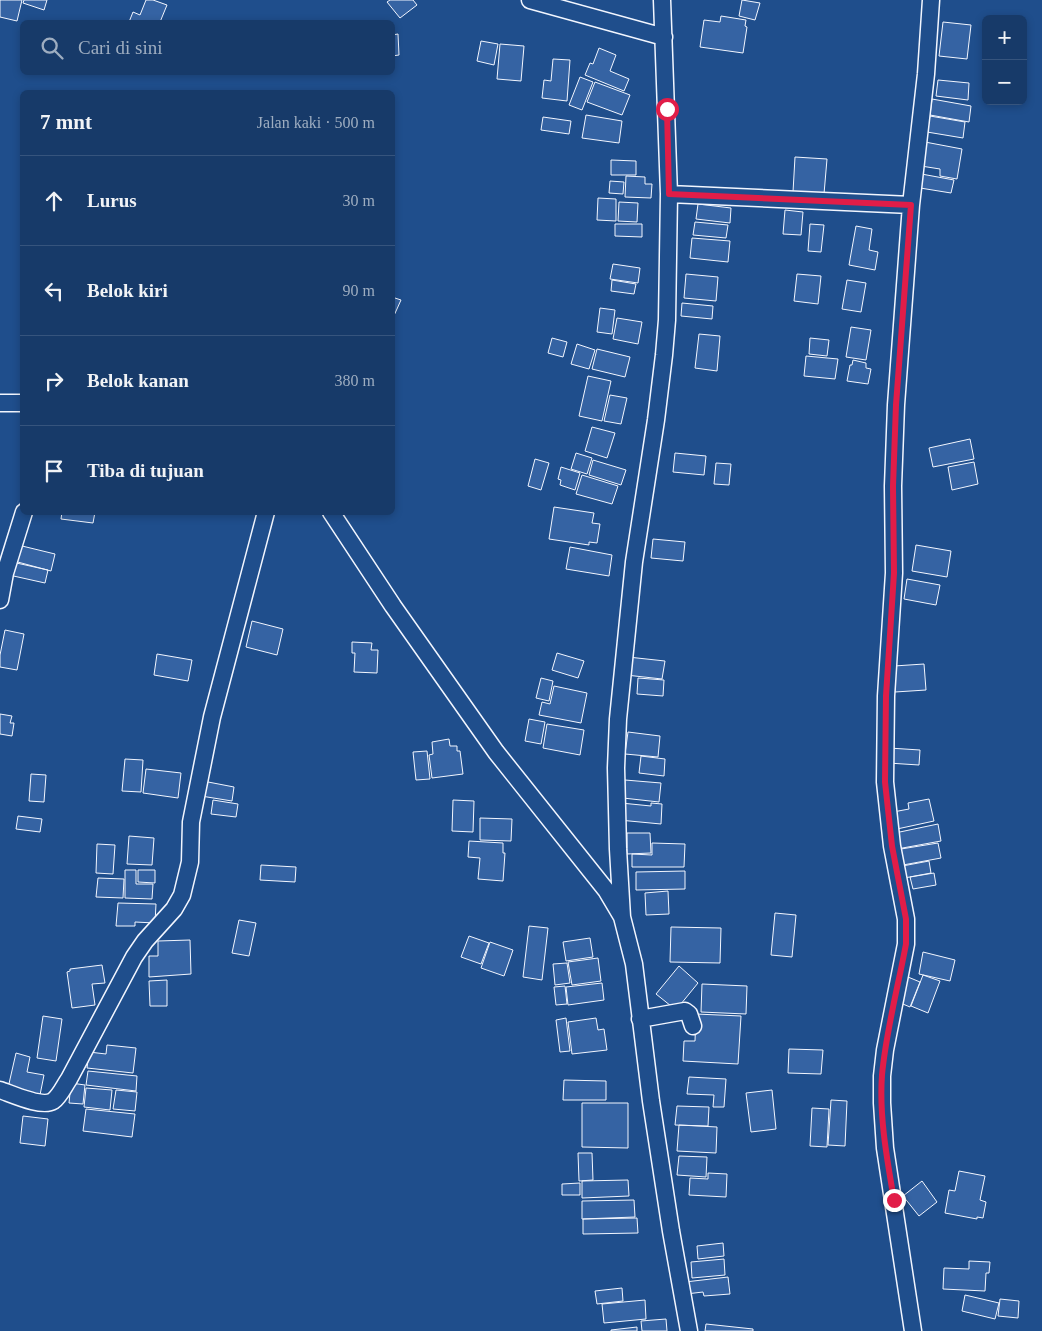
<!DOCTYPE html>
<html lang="id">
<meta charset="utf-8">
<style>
:root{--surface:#173a69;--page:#20416f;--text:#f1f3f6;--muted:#9eadc0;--line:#36547d}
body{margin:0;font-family:Georgia,serif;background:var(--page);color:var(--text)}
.controls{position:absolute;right:15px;top:15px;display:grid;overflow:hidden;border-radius:8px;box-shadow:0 2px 8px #0003}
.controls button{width:45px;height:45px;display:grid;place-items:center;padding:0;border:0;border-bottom:1px solid var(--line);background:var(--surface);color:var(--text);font:25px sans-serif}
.stop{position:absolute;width:15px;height:15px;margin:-11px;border:4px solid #e11d48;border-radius:50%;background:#fff}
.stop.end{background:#e11d48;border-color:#fff;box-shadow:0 1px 5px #0008}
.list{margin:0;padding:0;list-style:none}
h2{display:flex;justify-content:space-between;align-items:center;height:65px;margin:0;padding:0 20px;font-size:21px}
h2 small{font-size:16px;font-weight:400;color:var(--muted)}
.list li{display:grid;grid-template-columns:32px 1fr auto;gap:15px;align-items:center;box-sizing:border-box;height:90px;padding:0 20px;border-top:1px solid var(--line)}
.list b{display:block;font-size:19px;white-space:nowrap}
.list em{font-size:16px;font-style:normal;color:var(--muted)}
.icon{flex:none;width:28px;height:28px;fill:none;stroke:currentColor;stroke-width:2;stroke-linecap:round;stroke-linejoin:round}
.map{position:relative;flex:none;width:1042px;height:1331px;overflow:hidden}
.search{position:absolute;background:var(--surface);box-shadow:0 2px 8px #0003;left:20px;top:20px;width:375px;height:55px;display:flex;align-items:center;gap:12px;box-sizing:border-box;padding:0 18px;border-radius:8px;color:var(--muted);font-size:19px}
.panel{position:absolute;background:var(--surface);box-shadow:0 2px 8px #0003;left:20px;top:90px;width:375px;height:425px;border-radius:8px}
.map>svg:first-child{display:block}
.building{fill:#3563a3;stroke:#f2f6ff}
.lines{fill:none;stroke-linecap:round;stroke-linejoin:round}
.minor-casing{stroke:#f2f6ff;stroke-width:19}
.minor{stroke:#1f4e8c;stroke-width:16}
.route{stroke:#e11d48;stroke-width:6}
</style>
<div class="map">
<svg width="1042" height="1331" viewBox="0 0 1042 1331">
<rect width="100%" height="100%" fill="#1f4e8c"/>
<path class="building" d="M 0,0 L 22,0 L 17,21 L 0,17 Z
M 24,0 L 47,0 L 44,10 L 23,3 Z
M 146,0 L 153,0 L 167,5 L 160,22 L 129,22 L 133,12 L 140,15 Z
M 390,0 L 413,0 L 417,5 L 400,18 L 387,2 Z
M 742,0 L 760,3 L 755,20 L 739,16 Z
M 721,16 L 746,20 L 745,26 L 747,27 L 743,53 L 700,47 L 704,20 L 720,22 Z
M 943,22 L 971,25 L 967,59 L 939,56 Z
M 398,34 L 399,55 L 392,56 L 392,35 Z
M 481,41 L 498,44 L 494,65 L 477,61 Z
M 500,44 L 524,46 L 521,81 L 497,79 Z
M 599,48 L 616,55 L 610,71 L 629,79 L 624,91 L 585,75 L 590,63 L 593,64 Z
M 553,59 L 570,60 L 567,101 L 542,98 L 544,80 L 551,81 Z
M 580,77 L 593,82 L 582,110 L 569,105 Z
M 938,80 L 969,83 L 968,100 L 936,96 Z
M 595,82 L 630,95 L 622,115 L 587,102 Z
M 932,99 L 971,106 L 969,122 L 930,115 Z
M 586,115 L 622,121 L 619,143 L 582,138 Z
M 930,116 L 965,122 L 963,138 L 927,132 Z
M 543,117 L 571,121 L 569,134 L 541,130 Z
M 925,142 L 962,149 L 957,179 L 940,176 L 940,169 L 921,166 Z
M 795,157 L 827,159 L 824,194 L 793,192 Z
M 611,160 L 636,161 L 636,175 L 611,175 Z
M 916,173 L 954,180 L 951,193 L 914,187 Z
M 626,176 L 645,177 L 645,184 L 652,184 L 651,198 L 625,197 Z
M 610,181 L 624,182 L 623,194 L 609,193 Z
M 598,198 L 616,199 L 616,221 L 597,220 Z
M 619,202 L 638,203 L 637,222 L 618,221 Z
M 698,204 L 731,208 L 730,223 L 696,219 Z
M 785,210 L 803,212 L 801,235 L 783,234 Z
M 695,222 L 728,225 L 726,238 L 693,235 Z
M 615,224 L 642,224 L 642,237 L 615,236 Z
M 810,224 L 824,225 L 821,252 L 808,251 Z
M 856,226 L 872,229 L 869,250 L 878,252 L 875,270 L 849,265 Z
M 692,238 L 730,241 L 728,262 L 690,258 Z
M 613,264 L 640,268 L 638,283 L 610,279 Z
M 686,274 L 718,277 L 716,301 L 684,298 Z
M 797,274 L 821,276 L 818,304 L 794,301 Z
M 612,280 L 636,284 L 634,294 L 611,291 Z
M 847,280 L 866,283 L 861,312 L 842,309 Z
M 392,297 L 401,300 L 392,320 Z
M 682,303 L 713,306 L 712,319 L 681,316 Z
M 600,308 L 615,310 L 612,334 L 597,332 Z
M 617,318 L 642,322 L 638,344 L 613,339 Z
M 851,327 L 871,330 L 866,360 L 846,357 Z
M 699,334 L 720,336 L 717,371 L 695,368 Z
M 552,338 L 567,342 L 563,357 L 548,353 Z
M 810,338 L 829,340 L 827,356 L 809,354 Z
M 577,344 L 595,350 L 589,369 L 571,364 Z
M 597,349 L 630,357 L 625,377 L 592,369 Z
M 806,356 L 838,359 L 835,379 L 804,376 Z
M 853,360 L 866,363 L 866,368 L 871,369 L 868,384 L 847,381 L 850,365 L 852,365 Z
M 588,376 L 611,381 L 602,421 L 579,416 Z
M 610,395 L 627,398 L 621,424 L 604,421 Z
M 592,427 L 615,433 L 607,458 L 585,451 Z
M 970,439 L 974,459 L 933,467 L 929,448 Z
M 576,453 L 592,458 L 587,474 L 571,469 Z
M 675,453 L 706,456 L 704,475 L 673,472 Z
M 535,459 L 549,463 L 541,490 L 528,486 Z
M 593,460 L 626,470 L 621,485 L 589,475 Z
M 974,462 L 978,484 L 952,490 L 948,467 Z
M 716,463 L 731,464 L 729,485 L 714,484 Z
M 561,467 L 580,473 L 575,490 L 560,485 L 561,480 L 558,479 Z
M 582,475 L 618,486 L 612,504 L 576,494 Z
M 554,507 L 594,513 L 592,523 L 600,524 L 597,543 L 589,542 L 589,545 L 549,539 Z
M 62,512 L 95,512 L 93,523 L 61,519 Z
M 653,539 L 685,542 L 683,561 L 651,558 Z
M 18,545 L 55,554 L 51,571 L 14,561 Z
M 916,545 L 951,551 L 947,577 L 912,571 Z
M 570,547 L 612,555 L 609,576 L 566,569 Z
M 12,562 L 48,570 L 45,583 L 9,575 Z
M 907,579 L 940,585 L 936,605 L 904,599 Z
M 252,621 L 283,629 L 277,655 L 246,647 Z
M 5,630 L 24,634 L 17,670 L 0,667 L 0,655 Z
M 352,642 L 372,643 L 371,650 L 378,650 L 377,673 L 354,672 L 355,653 L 352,653 Z
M 557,653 L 584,661 L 578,678 L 552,670 Z
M 157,654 L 192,660 L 188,681 L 154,675 Z
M 628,657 L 665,661 L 662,679 L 626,675 Z
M 924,664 L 926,690 L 895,692 L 894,666 Z
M 541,678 L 553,681 L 549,701 L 536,698 Z
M 638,678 L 664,680 L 663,696 L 637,694 Z
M 554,686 L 587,693 L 581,723 L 539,715 L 542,702 L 550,704 Z
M 0,714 L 12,716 L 10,723 L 14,723 L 12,736 L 0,734 Z
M 529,719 L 545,722 L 541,744 L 525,741 Z
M 547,724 L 584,730 L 580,755 L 543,748 Z
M 628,732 L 660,736 L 658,757 L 625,754 Z
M 449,739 L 450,746 L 457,746 L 457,751 L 460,751 L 463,774 L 432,778 L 429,755 L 433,754 L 432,742 Z
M 889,748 L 920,750 L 919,765 L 888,763 Z
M 427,751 L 430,779 L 416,780 L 413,752 Z
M 641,756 L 665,759 L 664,776 L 639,773 Z
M 125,759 L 143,760 L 141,792 L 122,791 Z
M 146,769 L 181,773 L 178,798 L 143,793 Z
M 31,774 L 46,775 L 44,802 L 29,801 Z
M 625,780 L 661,783 L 659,802 L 623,798 Z
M 203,781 L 234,787 L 232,801 L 201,796 Z
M 929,799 L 934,821 L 897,829 L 893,812 L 909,809 L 908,803 Z
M 213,800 L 238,804 L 236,817 L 211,814 Z
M 453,800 L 474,801 L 473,832 L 452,831 Z
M 621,803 L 651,806 L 651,803 L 662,804 L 661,824 L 619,820 Z
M 18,816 L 42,819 L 40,832 L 16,829 Z
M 480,818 L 512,819 L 511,841 L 480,840 Z
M 938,824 L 941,841 L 897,849 L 895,833 Z
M 627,833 L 650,833 L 651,853 L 627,854 Z
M 129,836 L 154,838 L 152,865 L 127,864 Z
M 469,841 L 503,843 L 503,853 L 505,853 L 503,881 L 478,879 L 480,858 L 468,857 Z
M 652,843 L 685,844 L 684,867 L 632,867 L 632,854 L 652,855 Z
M 938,843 L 941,858 L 903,865 L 901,849 Z
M 97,844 L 115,845 L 113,874 L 96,873 Z
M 929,861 L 931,873 L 899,879 L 897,867 Z
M 261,865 L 296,867 L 295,882 L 260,880 Z
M 125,870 L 136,870 L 136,884 L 153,884 L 152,899 L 125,898 Z
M 138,870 L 155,870 L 155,883 L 138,882 Z
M 685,871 L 685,889 L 636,890 L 636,872 Z
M 934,873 L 936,885 L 913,889 L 910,877 Z
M 98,878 L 124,879 L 123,898 L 96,897 Z
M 668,891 L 669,914 L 646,915 L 645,893 Z
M 118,903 L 156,904 L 155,923 L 135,922 L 135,926 L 116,926 Z
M 775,913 L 796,915 L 792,957 L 771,955 Z
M 239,920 L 256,923 L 249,956 L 232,953 Z
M 529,926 L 548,928 L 542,980 L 523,977 Z
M 671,927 L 721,928 L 720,963 L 670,962 Z
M 469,936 L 489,943 L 481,964 L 461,957 Z
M 590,938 L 593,957 L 566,961 L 563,942 Z
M 190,940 L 191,974 L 149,977 L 149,956 L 158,956 L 158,941 Z
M 490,942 L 513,950 L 504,976 L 481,968 Z
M 923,952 L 955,960 L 950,981 L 919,974 Z
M 598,958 L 601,981 L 572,985 L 568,962 Z
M 567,963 L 570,983 L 555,985 L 553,964 Z
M 102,965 L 105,983 L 92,984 L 95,1005 L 72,1008 L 67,972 L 70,971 L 70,969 Z
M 679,966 L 698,983 L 676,1010 L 656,994 Z
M 923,975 L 940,981 L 928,1013 L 911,1006 Z
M 908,977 L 920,982 L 910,1007 L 898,1002 Z
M 167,980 L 167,1006 L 150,1006 L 149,981 Z
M 602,983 L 604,1000 L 568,1005 L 566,987 Z
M 702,984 L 747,986 L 746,1014 L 701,1012 Z
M 565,986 L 567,1004 L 556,1005 L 554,987 Z
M 696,1014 L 741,1016 L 738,1064 L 683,1061 L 684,1041 L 695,1041 Z
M 43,1016 L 62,1019 L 56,1061 L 37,1058 Z
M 566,1018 L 570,1051 L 560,1052 L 556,1020 Z
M 596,1018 L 598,1030 L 604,1029 L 607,1050 L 572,1054 L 568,1022 Z
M 107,1045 L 136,1048 L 133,1073 L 87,1068 L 89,1052 L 106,1054 Z
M 789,1049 L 823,1050 L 821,1074 L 788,1073 Z
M 16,1053 L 30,1057 L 27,1072 L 44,1075 L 40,1095 L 8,1088 Z
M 88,1071 L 137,1076 L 136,1091 L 86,1085 Z
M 689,1077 L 726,1079 L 724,1107 L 713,1107 L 714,1095 L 687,1094 Z
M 564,1080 L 606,1081 L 606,1100 L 563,1100 Z
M 71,1083 L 85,1085 L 83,1104 L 69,1103 Z
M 86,1088 L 112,1090 L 110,1110 L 84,1107 Z
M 116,1090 L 137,1092 L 135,1111 L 113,1109 Z
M 772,1090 L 776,1129 L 751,1132 L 746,1093 Z
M 831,1100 L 847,1101 L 845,1146 L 828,1145 Z
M 582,1103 L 628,1103 L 628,1148 L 582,1147 Z
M 677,1106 L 709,1107 L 708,1126 L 675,1125 Z
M 812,1108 L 829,1109 L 827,1147 L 810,1146 Z
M 86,1109 L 135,1114 L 132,1137 L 83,1131 Z
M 23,1116 L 48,1119 L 45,1146 L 20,1143 Z
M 679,1125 L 717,1127 L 716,1153 L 677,1151 Z
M 578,1153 L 592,1153 L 593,1180 L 579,1181 Z
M 679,1156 L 707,1157 L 706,1177 L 677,1175 Z
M 959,1171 L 985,1176 L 980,1200 L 986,1202 L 983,1218 L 977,1217 L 977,1219 L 945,1213 L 949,1190 L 955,1191 Z
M 708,1173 L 727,1174 L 726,1197 L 689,1195 L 690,1178 L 708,1179 Z
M 628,1180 L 629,1196 L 582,1198 L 582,1181 Z
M 922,1181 L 937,1202 L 919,1216 L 903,1196 Z
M 580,1183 L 580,1195 L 562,1195 L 562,1184 Z
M 634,1200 L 635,1217 L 582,1219 L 582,1201 Z
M 637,1218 L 638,1233 L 583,1234 L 583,1219 Z
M 723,1243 L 724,1256 L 698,1259 L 697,1246 Z
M 724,1259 L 725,1275 L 692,1278 L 691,1262 Z
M 969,1261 L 990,1262 L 989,1273 L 986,1273 L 985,1291 L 943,1289 L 944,1268 L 969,1269 Z
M 728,1277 L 730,1294 L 704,1296 L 703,1292 L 686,1294 L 685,1282 Z
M 622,1288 L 623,1301 L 597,1304 L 595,1291 Z
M 965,1295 L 999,1303 L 995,1319 L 962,1311 Z
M 1000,1299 L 1019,1301 L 1018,1318 L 998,1316 Z
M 645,1300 L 646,1319 L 604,1323 L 602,1304 Z
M 666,1319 L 667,1331 L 642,1331 L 641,1321 Z
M 706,1324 L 753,1329 L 753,1331 L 705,1331 Z
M 637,1327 L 637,1331 L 611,1331 L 611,1330 Z"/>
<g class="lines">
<g class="minor-casing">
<path id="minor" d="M 530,0 L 664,37
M 669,194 L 911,205
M 0,403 L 22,403
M 331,512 L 393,606 L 496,752 L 606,890 L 622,917 L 634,964 L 651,1101 L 671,1231 L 689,1331
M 0,600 L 5,573 L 24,512
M 622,917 L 618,849 L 616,768 L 618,719 L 634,562 L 656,420 L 664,355 L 667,320 L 669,194 L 662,0
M 640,1019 L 685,1011 L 689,1014 L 693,1026
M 0,1090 C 12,1094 42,1108 53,1101 C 60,1096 64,1086 69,1079 L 134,957 L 145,941 L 174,909 L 182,895 L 190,862 L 191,822 L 212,717 L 266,512
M 913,1331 L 885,1148 L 882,1103 L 882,1076 L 885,1050 L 906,944 L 906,919 L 892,846 L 885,782 L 886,696 L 894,573 L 893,486 L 896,405 L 911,205 L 926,74 L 931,0"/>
</g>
<use href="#minor" class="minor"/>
</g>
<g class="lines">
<path class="route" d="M 667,109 L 669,194 L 911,205 L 896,405 L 893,486 L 894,573 L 886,696 L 885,782 L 892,846 L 906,919 L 906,944 C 898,987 886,1031 882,1075 C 879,1116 887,1159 894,1200"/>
</g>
</svg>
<div class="controls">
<button>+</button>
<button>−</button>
</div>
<div class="stop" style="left:667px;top:109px"></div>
<div class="stop end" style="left:894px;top:1200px"></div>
<div class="search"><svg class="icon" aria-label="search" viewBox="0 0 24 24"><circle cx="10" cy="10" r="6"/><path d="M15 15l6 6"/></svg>Cari di sini</div>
<section class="panel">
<h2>7 mnt<small>Jalan kaki · 500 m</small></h2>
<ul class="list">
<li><svg class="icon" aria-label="ahead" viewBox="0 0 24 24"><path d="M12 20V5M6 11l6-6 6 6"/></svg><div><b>Lurus</b></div><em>30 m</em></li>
<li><svg class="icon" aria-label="left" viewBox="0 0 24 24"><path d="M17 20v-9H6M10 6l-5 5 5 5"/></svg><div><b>Belok kiri</b></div><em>90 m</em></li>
<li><svg class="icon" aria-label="right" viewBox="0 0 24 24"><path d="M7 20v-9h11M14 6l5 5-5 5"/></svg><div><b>Belok kanan</b></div><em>380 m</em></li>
<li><svg class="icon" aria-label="arrive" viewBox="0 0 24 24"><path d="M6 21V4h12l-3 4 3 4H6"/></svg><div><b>Tiba di tujuan</b></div></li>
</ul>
</section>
</div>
